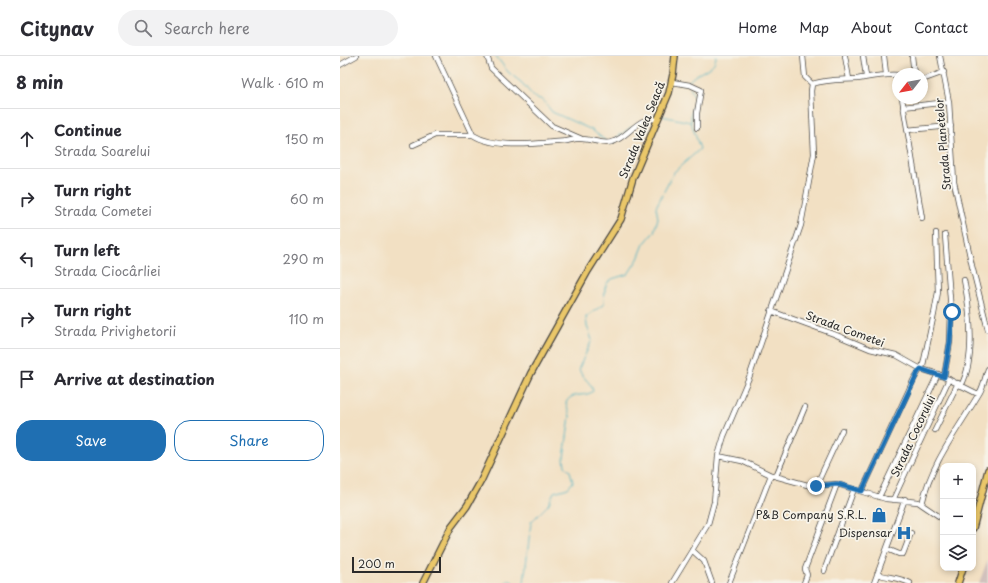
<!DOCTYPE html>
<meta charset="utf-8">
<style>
:root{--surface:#fff;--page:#f2f2f3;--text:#2b2b33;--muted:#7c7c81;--line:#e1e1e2;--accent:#1f6fb2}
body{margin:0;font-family:"Playpen Sans",sans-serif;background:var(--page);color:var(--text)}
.controls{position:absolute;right:12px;bottom:12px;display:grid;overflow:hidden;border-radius:8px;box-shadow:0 2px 6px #0003}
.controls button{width:36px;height:36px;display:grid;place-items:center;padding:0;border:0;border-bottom:1px solid var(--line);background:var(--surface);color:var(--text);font:20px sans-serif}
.compass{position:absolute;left:552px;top:12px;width:36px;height:36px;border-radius:50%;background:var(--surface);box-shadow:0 2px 6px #0003;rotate:239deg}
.scale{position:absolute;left:12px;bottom:10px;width:89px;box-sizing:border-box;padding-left:4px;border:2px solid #2b2b2b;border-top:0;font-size:11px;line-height:14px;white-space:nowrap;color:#2b2b2b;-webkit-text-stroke:3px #f7f3e8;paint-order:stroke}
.stop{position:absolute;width:12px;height:12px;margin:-9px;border:3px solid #1f6fb2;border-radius:50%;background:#fff}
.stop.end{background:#1f6fb2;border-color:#fff;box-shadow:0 1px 4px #0008}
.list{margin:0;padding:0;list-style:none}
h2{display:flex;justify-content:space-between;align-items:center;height:52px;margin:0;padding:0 16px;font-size:17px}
h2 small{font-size:13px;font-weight:400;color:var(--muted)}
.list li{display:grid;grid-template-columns:26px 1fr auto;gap:12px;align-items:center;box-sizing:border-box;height:60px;padding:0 16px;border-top:1px solid var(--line)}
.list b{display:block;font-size:15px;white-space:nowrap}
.list p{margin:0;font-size:13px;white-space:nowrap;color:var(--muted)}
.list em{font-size:13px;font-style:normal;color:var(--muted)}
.actions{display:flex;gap:8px;padding:12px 16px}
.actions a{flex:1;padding:9px 0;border:1px solid var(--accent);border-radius:16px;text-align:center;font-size:14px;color:var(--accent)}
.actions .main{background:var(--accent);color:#fff}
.icon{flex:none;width:22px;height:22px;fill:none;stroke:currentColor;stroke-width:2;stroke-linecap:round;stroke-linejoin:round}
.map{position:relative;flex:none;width:648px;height:527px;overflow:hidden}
header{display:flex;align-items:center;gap:24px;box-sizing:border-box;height:56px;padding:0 20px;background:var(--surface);border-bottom:1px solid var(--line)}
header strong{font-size:19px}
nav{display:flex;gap:22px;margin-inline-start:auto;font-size:14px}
.search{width:280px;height:36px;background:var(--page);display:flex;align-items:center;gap:10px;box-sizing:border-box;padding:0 14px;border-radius:22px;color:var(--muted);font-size:15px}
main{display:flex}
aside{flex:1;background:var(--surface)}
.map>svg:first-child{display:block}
.industrial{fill:#d0c0bc}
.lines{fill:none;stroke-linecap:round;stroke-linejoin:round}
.stream{stroke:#41aebf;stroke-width:1}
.minor-casing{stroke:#494642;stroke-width:6}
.major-casing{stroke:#494642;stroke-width:8}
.minor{stroke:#fff;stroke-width:4.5}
.major{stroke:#eac769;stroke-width:5.5}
.route{stroke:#1f6fb2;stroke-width:5}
.labels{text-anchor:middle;stroke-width:3.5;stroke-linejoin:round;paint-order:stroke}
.street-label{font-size:11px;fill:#2b2b2b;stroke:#f7f3e8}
.poi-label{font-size:11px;fill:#2b2b2b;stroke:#f7f3e8;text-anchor:end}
</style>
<header>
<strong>Citynav</strong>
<div class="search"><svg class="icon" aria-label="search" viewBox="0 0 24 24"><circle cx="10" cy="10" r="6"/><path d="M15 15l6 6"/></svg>Search here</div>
<nav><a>Home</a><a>Map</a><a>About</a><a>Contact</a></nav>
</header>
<main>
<aside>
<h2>8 min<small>Walk · 610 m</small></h2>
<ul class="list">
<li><svg class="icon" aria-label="ahead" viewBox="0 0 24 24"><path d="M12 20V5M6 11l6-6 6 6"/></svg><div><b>Continue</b><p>Strada Soarelui</p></div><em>150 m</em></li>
<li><svg class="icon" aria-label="right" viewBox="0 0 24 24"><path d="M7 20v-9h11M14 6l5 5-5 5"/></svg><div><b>Turn right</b><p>Strada Cometei</p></div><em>60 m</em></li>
<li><svg class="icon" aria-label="left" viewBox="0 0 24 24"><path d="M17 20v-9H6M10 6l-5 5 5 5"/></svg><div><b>Turn left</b><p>Strada Ciocârliei</p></div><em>290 m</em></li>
<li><svg class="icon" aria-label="right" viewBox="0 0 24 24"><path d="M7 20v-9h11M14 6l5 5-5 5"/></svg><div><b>Turn right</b><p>Strada Privighetorii</p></div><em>110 m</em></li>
<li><svg class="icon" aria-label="arrive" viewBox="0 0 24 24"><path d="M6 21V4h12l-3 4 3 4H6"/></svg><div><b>Arrive at destination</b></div></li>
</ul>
<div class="actions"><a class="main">Save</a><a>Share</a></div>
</aside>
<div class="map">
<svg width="648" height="527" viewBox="0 0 648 527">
<rect width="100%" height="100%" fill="#f7f3e8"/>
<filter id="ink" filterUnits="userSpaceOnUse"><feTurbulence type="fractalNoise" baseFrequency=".025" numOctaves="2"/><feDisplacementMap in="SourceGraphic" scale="8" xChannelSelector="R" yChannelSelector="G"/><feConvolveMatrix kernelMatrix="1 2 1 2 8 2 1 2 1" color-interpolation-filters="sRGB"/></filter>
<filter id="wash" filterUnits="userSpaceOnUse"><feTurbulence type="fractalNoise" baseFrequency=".012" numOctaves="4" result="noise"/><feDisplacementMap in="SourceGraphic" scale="16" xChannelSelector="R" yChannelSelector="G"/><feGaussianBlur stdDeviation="0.9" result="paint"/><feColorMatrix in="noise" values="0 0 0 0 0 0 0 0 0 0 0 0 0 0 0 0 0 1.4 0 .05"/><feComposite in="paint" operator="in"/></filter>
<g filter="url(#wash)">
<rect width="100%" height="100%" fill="#f2e0c3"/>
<path class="industrial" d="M 648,503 L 648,527 L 639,527 Z"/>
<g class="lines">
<path class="stream" d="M 156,0 L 168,16 L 182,27 L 194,41 L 203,44 L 212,56 L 252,74 L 266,85
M 348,27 C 354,15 376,15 376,0
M 322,60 L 350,66
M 310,61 L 316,60
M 276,82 L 291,71
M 165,527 L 169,524 L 174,527
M 184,527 L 191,466 L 208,449 L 214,436 L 228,432 L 233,426 L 230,415 L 225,410 L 224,402 L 230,360 L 226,347 C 231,335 246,342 253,335 C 251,325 240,321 239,312 L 252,284 L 247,270 L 246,261 L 264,248 L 265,232 L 267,227 L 272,223 L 288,218 L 298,203 L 304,188 L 314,176 L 318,162 L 316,151 L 334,116 L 360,93 L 351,66 L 351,58 L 355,42 L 350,31"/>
</g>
</g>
<g filter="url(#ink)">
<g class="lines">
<g class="minor-casing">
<path id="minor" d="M 96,0 L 133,79 C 157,94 201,87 227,85 C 232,84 237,82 242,83 C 252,83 262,89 272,86 C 288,82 299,58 317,64
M 147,0 L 151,12 L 212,70 L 242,83
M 463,0 L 465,21 L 472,28
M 505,0 L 509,23
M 523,0 L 526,20
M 544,0 L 546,18
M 572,0 L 574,18
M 600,0 L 609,46 L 614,126 L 632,210 L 648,274
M 0,9 L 16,0
M 582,24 L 604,16
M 332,26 L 350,29 L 361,34 L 357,57 L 357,72
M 472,28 C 487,23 501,24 517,23 C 531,21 543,18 558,19
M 562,42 L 582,162
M 563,51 L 609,46
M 567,74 L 611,70
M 73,89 L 95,79 L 133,79
M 431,255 L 494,278 L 530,293 L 556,299 L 581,313 L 598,318 L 638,338
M 604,321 L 610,286 L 611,255 L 605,179
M 621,330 C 636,302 630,254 624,224
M 595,374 L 618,327
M 378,400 L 402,405 L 431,419 L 471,430 L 497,428 L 546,443 L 578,446 L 603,463
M 436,420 L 465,351
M 476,430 L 502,374
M 522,435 L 574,323 L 583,309 L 594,258 L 598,236 L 596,177
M 539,441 L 598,318
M 553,444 L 609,323
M 582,448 C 591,407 619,372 640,336 C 644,329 645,321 648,313
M 547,493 L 559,498 L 563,498 L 571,477
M 352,494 L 364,505 L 372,527
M 484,515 L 514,433
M 537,518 C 549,522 559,521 570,527
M 332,527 L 368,468 L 374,446 L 378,400 L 384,380 L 410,319 L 461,169 L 474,98 L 471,35 L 472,28
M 389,527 L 431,419
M 464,527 L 467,519 L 465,513 L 497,428
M 534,527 L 565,443"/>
</g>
<g class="major-casing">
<path id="major" d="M 633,472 L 648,414
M 83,527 L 111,471 L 127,450 L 141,425 L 191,317 L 248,215 L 281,163 L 293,122 L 329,37 L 333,18 L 335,0
M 618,527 L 623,512"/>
</g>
<use href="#minor" class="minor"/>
<use href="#major" class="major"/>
</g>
</g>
<g class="lines" filter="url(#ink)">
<path class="route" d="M 476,430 L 497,428 L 522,435 L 578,316 L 581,313 L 604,321 L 610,286 L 612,256"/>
</g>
<defs>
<g id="shop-bare" transform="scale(1.2)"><path d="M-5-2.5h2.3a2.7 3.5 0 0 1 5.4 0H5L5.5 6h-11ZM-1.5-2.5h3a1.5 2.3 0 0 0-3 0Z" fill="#1f6fb2" stroke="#f7f3e8" stroke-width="2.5" paint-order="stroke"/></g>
<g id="hospital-bare" transform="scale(1.2)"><path d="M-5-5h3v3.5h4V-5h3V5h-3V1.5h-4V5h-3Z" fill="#1f6fb2" stroke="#f7f3e8" stroke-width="2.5" paint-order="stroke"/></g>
</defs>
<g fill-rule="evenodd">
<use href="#shop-bare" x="539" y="459"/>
<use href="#hospital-bare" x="564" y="477"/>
</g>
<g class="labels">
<g class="street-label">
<text transform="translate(302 74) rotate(-68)" y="4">Strada Valea Seacă</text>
<text transform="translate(603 88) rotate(-95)" y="4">Strada Planetelor</text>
<text transform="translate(505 273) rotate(20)" y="4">Strada Cometei</text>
<text transform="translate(573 380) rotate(-65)" y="4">Strada Cocorului</text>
</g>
<g class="poi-label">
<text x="527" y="463">P&amp;B Company S.R.L.</text>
<text x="552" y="481">Dispensar</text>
</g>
</g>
</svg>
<div class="controls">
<button>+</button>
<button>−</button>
<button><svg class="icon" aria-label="layers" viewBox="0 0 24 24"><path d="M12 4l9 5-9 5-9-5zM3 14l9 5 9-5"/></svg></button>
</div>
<svg class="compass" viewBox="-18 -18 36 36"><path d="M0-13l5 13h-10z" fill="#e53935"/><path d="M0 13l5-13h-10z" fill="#7c7c81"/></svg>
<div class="scale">200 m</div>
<div class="stop" style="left:612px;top:256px"></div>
<div class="stop end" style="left:476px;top:430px"></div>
</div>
</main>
